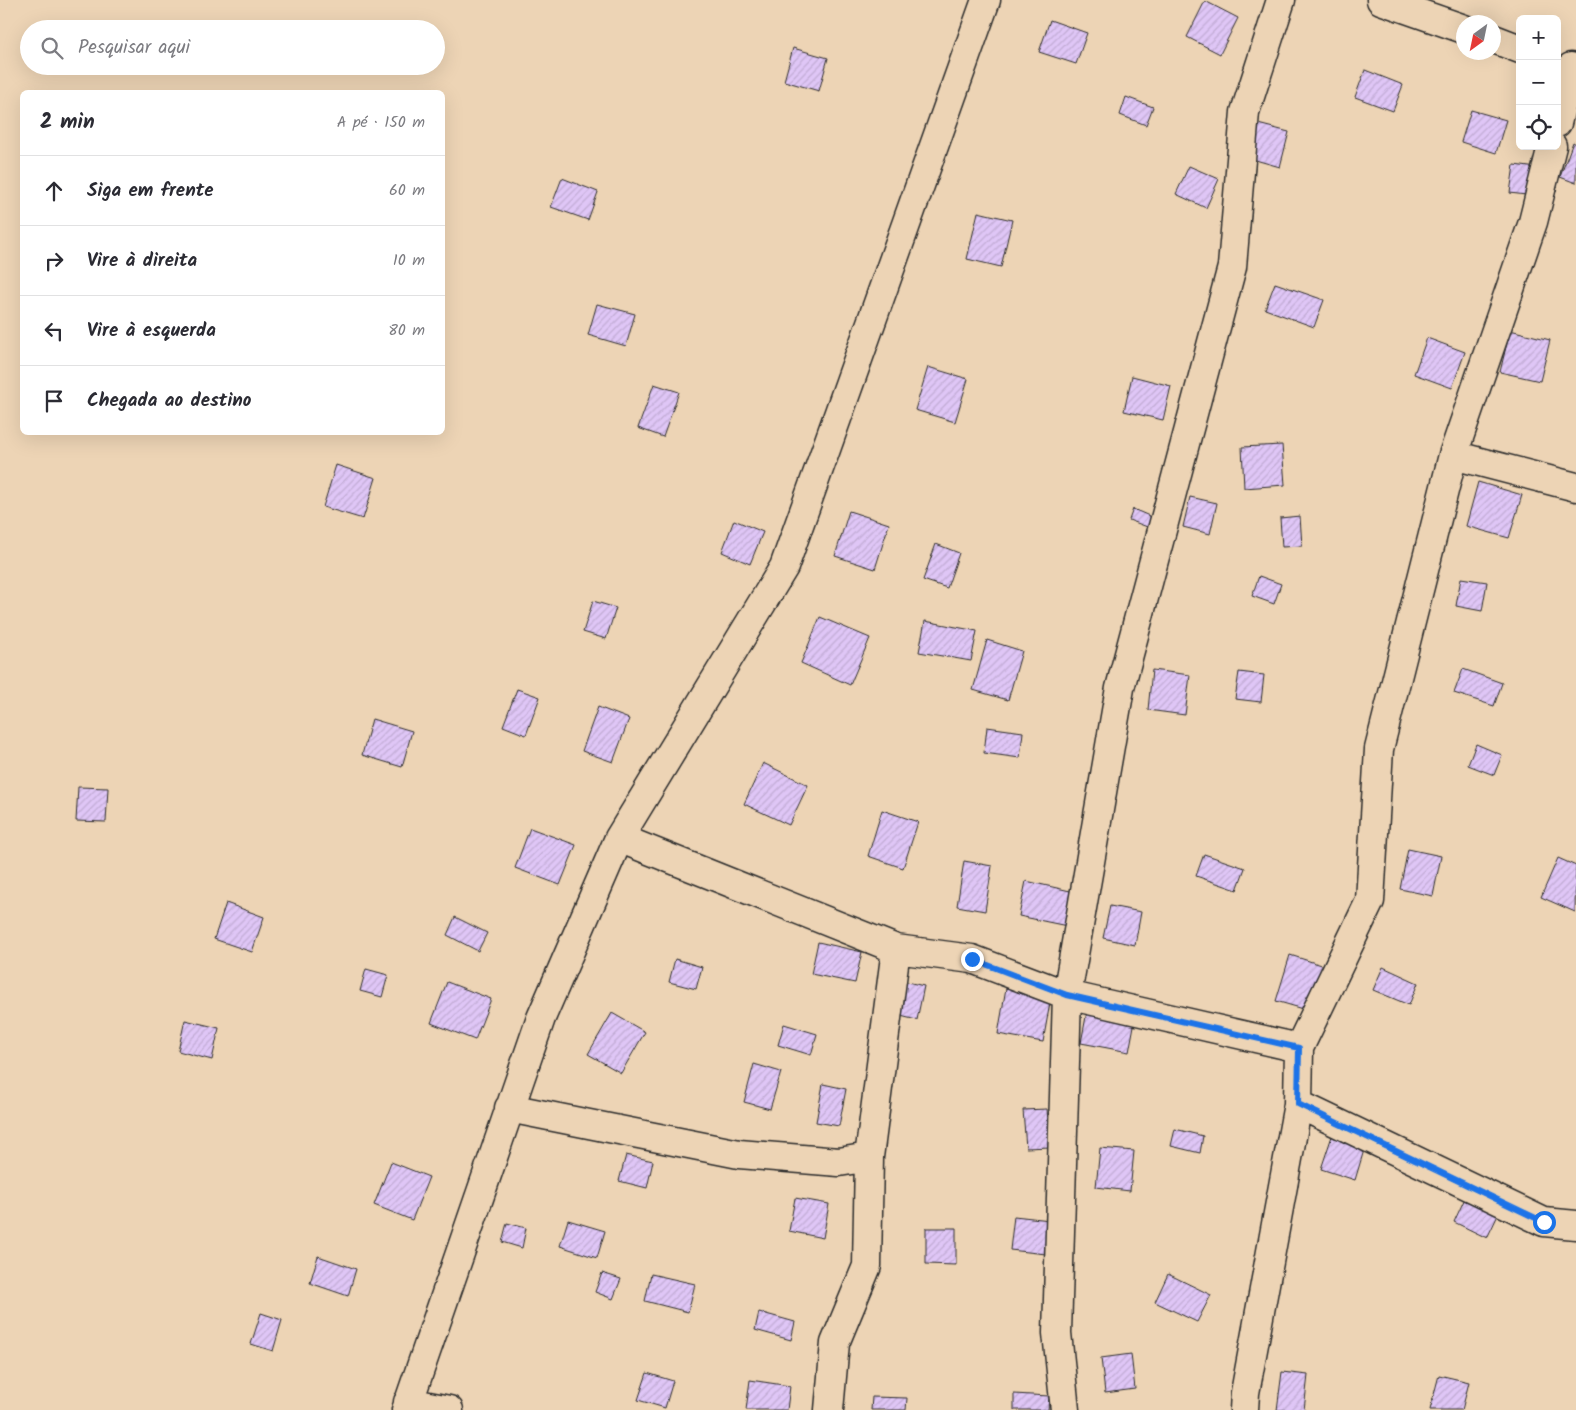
<!DOCTYPE html>
<html lang="pt">
<meta charset="utf-8">
<style>
:root{--surface:#fff;--page:#f2f2f3;--text:#2b2b33;--muted:#7c7c81;--line:#e1e1e2}
body{margin:0;font-family:Kalam,sans-serif;background:var(--page);color:var(--text)}
.controls{position:absolute;right:15px;top:15px;display:grid;overflow:hidden;border-radius:8px;box-shadow:0 5px 20px #0002}
.controls button{width:45px;height:45px;display:grid;place-items:center;padding:0;border:0;border-bottom:1px solid var(--line);background:var(--surface);color:var(--text);font:25px sans-serif}
.compass{position:absolute;left:1456px;top:15px;width:45px;height:45px;border-radius:50%;background:var(--surface);box-shadow:0 5px 20px #0002;rotate:213deg}
.stop{position:absolute;width:15px;height:15px;margin:-11px;border:4px solid #1a73e8;border-radius:50%;background:#fff}
.stop.end{background:#1a73e8;border-color:#fff;box-shadow:0 1px 5px #0008}
.list{margin:0;padding:0;list-style:none}
h2{display:flex;justify-content:space-between;align-items:center;height:65px;margin:0;padding:0 20px;font-size:21px}
h2 small{font-size:16px;font-weight:400;color:var(--muted)}
.list li{display:grid;grid-template-columns:32px 1fr auto;gap:15px;align-items:center;box-sizing:border-box;height:70px;padding:0 20px;border-top:1px solid var(--line)}
.list b{display:block;font-size:19px;white-space:nowrap}
.list em{font-size:16px;font-style:normal;color:var(--muted)}
.icon{flex:none;width:28px;height:28px;fill:none;stroke:currentColor;stroke-width:2;stroke-linecap:round;stroke-linejoin:round}
.map{position:relative;flex:none;width:1576px;height:1410px;overflow:hidden}
.search{position:absolute;background:var(--surface);box-shadow:0 5px 20px #0002;left:20px;top:20px;width:425px;height:55px;display:flex;align-items:center;gap:12px;box-sizing:border-box;padding:0 18px;border-radius:28px;color:var(--muted);font-size:19px}
.panel{position:absolute;background:var(--surface);box-shadow:0 5px 20px #0002;left:20px;top:90px;width:425px;height:345px;border-radius:8px}
.map>svg:first-child{display:block}
.building{fill:url(#building-hatch);stroke:#2b2b2b}
.lines{fill:none;stroke-linecap:round;stroke-linejoin:round}
.minor-casing{stroke:#2b2b2b;stroke-width:31}
.minor{stroke:#edd4b5;stroke-width:28}
.route{stroke:#1a73e8;stroke-width:6}
</style>
<div class="map">
<svg width="1576" height="1410" viewBox="0 0 1576 1410">
<defs>
<pattern id="building-hatch" width="6" height="6" patternUnits="userSpaceOnUse" patternTransform="scale(1.25)"><rect width="6" height="6" fill="#dfc6f6"/><path d="M-1 1l2-2M0 6l6-6M5 7l2-2" fill="none" stroke="#c0aad3"/></pattern>
</defs>
<rect width="100%" height="100%" fill="#edd4b5"/>
<filter id="ink" filterUnits="userSpaceOnUse"><feTurbulence type="fractalNoise" baseFrequency=".02" numOctaves="2"/><feDisplacementMap in="SourceGraphic" scale="10" xChannelSelector="R" yChannelSelector="G"/><feConvolveMatrix kernelMatrix="1 2 1 2 8 2 1 2 1" color-interpolation-filters="sRGB"/></filter>
<g filter="url(#ink)">
<path class="building" d="M 1205,1 L 1238,18 L 1220,54 L 1187,37 Z
M 1050,20 L 1087,33 L 1076,64 L 1039,52 Z
M 793,48 L 828,58 L 819,91 L 784,81 Z
M 1365,70 L 1403,85 L 1393,111 L 1355,97 Z
M 1126,97 L 1153,107 L 1146,125 L 1120,115 Z
M 1471,110 L 1506,120 L 1496,153 L 1461,142 Z
M 1254,123 L 1289,132 L 1280,167 L 1245,157 Z
M 1573,142 L 1576,144 L 1576,183 L 1560,177 Z
M 1514,165 L 1537,168 L 1534,196 L 1510,193 Z
M 1189,166 L 1219,179 L 1206,208 L 1176,194 Z
M 562,178 L 598,192 L 588,220 L 551,207 Z
M 978,212 L 1012,220 L 1001,267 L 967,259 Z
M 1275,283 L 1324,300 L 1314,327 L 1265,309 Z
M 597,304 L 635,314 L 626,346 L 588,335 Z
M 1510,330 L 1550,340 L 1540,381 L 1500,372 Z
M 1427,338 L 1465,352 L 1452,388 L 1414,374 Z
M 928,367 L 968,379 L 955,422 L 915,410 Z
M 1132,376 L 1171,386 L 1163,420 L 1124,411 Z
M 654,384 L 679,392 L 663,437 L 638,428 Z
M 1282,445 L 1285,485 L 1244,488 L 1242,447 Z
M 336,465 L 376,478 L 363,519 L 323,507 Z
M 1478,482 L 1522,495 L 1509,538 L 1466,526 Z
M 1190,497 L 1217,503 L 1210,534 L 1183,527 Z
M 1133,509 L 1154,518 L 1150,528 L 1129,520 Z
M 849,511 L 889,524 L 875,569 L 835,556 Z
M 1300,516 L 1302,546 L 1282,547 L 1280,518 Z
M 734,520 L 763,532 L 750,564 L 722,552 Z
M 936,544 L 959,553 L 947,588 L 923,580 Z
M 1259,576 L 1281,584 L 1274,604 L 1252,596 Z
M 1461,578 L 1487,582 L 1482,611 L 1456,606 Z
M 593,601 L 616,608 L 606,639 L 583,632 Z
M 820,617 L 870,638 L 850,685 L 801,663 Z
M 925,621 L 977,631 L 971,661 L 919,652 Z
M 987,640 L 1022,651 L 1008,700 L 973,690 Z
M 1463,669 L 1502,683 L 1494,706 L 1454,693 Z
M 1152,670 L 1190,675 L 1185,715 L 1148,710 Z
M 1239,672 L 1264,675 L 1261,702 L 1235,699 Z
M 517,689 L 540,697 L 526,735 L 503,726 Z
M 598,707 L 629,719 L 613,762 L 582,751 Z
M 372,719 L 412,731 L 402,767 L 362,755 Z
M 987,727 L 1023,732 L 1020,758 L 984,753 Z
M 1476,744 L 1502,755 L 1494,775 L 1468,765 Z
M 763,763 L 808,785 L 789,825 L 744,804 Z
M 78,787 L 108,788 L 106,822 L 76,821 Z
M 882,810 L 918,822 L 903,868 L 868,856 Z
M 530,828 L 576,845 L 560,885 L 515,868 Z
M 1408,849 L 1441,856 L 1433,896 L 1400,889 Z
M 1204,854 L 1245,868 L 1237,890 L 1196,876 Z
M 1558,858 L 1576,866 L 1575,912 L 1541,897 Z
M 964,861 L 992,866 L 985,911 L 957,906 Z
M 1026,881 L 1079,893 L 1072,927 L 1019,916 Z
M 226,903 L 264,917 L 252,952 L 214,939 Z
M 1110,906 L 1141,912 L 1135,945 L 1103,938 Z
M 455,917 L 487,933 L 478,951 L 447,935 Z
M 818,942 L 862,952 L 855,983 L 811,974 Z
M 1290,955 L 1328,967 L 1314,1012 L 1276,1001 Z
M 675,959 L 702,967 L 696,989 L 669,982 Z
M 1383,967 L 1418,983 L 1409,1005 L 1373,990 Z
M 366,969 L 388,975 L 382,997 L 360,991 Z
M 899,980 L 924,986 L 917,1020 L 892,1014 Z
M 447,982 L 491,999 L 475,1040 L 431,1023 Z
M 1006,988 L 1051,997 L 1043,1042 L 998,1034 Z
M 1088,1006 L 1136,1015 L 1129,1052 L 1081,1043 Z
M 612,1013 L 645,1032 L 621,1073 L 588,1054 Z
M 185,1020 L 219,1028 L 212,1060 L 178,1051 Z
M 784,1024 L 817,1034 L 811,1055 L 778,1045 Z
M 754,1064 L 781,1072 L 770,1109 L 744,1102 Z
M 823,1084 L 846,1089 L 839,1126 L 816,1122 Z
M 1047,1109 L 1050,1147 L 1026,1148 L 1023,1110 Z
M 1175,1129 L 1203,1136 L 1200,1153 L 1171,1146 Z
M 1334,1130 L 1367,1140 L 1355,1180 L 1321,1169 Z
M 1100,1148 L 1134,1151 L 1130,1191 L 1096,1187 Z
M 626,1155 L 653,1161 L 647,1188 L 619,1181 Z
M 391,1162 L 429,1177 L 412,1220 L 374,1205 Z
M 1466,1196 L 1499,1213 L 1487,1238 L 1454,1222 Z
M 795,1198 L 829,1204 L 823,1238 L 789,1231 Z
M 1014,1216 L 1050,1220 L 1046,1254 L 1010,1250 Z
M 568,1220 L 605,1231 L 597,1258 L 560,1246 Z
M 507,1223 L 526,1228 L 522,1248 L 502,1242 Z
M 926,1228 L 956,1228 L 956,1265 L 926,1264 Z
M 318,1256 L 356,1269 L 348,1296 L 310,1283 Z
M 602,1273 L 621,1279 L 613,1299 L 595,1292 Z
M 651,1274 L 695,1284 L 688,1312 L 645,1301 Z
M 1168,1274 L 1211,1295 L 1197,1322 L 1155,1302 Z
M 759,1312 L 795,1322 L 791,1340 L 755,1330 Z
M 261,1313 L 282,1320 L 273,1351 L 251,1344 Z
M 1131,1354 L 1135,1389 L 1105,1393 L 1101,1358 Z
M 1282,1372 L 1308,1375 L 1304,1410 L 1277,1410 Z
M 647,1373 L 673,1381 L 665,1408 L 638,1400 Z
M 1439,1375 L 1469,1382 L 1462,1410 L 1430,1410 Z
M 750,1380 L 790,1386 L 787,1410 L 746,1410 Z
M 1014,1394 L 1049,1396 L 1048,1410 L 1014,1410 Z
M 872,1397 L 907,1398 L 906,1410 L 871,1410 Z"/>
<g class="lines">
<g class="minor-casing">
<path id="minor" d="M 1381,0 L 1464,29
M 1494,39 L 1520,49
M 1557,123 L 1571,67
M 1453,455 L 1576,487
M 619,838 L 896,949 L 972,959 L 1067,995 L 1299,1048
M 1298,1104 L 1544,1222 L 1576,1225
M 509,1108 L 739,1154 L 839,1162 L 869,1157
M 408,1402 L 449,1410
M 406,1410 L 541,1018 L 619,838 L 784,567 L 986,0
M 829,1410 L 835,1343 L 867,1266 L 869,1157 L 896,949
M 1065,1410 L 1057,1333 L 1067,995 L 1120,688 L 1232,267 L 1245,112 L 1281,0
M 1244,1410 L 1245,1393 L 1298,1104 L 1299,1048 L 1370,901 L 1379,749 L 1453,455 L 1533,222 L 1552,146"/>
</g>
<use href="#minor" class="minor"/>
</g>
</g>
<g class="lines" filter="url(#ink)">
<path class="route" d="M 972,959 L 1067,995 L 1299,1048 L 1298,1104 L 1544,1222"/>
</g>
</svg>
<div class="controls">
<button>+</button>
<button>−</button>
<button><svg class="icon" aria-label="locate" viewBox="0 0 24 24"><circle cx="12" cy="12" r="6"/><path d="M12 2v4M12 18v4M2 12h4M18 12h4"/></svg></button>
</div>
<svg class="compass" viewBox="-18 -18 36 36"><path d="M0-13l5 13h-10z" fill="#e53935"/><path d="M0 13l5-13h-10z" fill="#7c7c81"/></svg>
<div class="stop" style="left:1544px;top:1222px"></div>
<div class="stop end" style="left:972px;top:959px"></div>
<div class="search"><svg class="icon" aria-label="search" viewBox="0 0 24 24"><circle cx="10" cy="10" r="6"/><path d="M15 15l6 6"/></svg>Pesquisar aqui</div>
<section class="panel">
<h2>2 min<small>A pé · 150 m</small></h2>
<ul class="list">
<li><svg class="icon" aria-label="ahead" viewBox="0 0 24 24"><path d="M12 20V5M6 11l6-6 6 6"/></svg><div><b>Siga em frente</b></div><em>60 m</em></li>
<li><svg class="icon" aria-label="right" viewBox="0 0 24 24"><path d="M7 20v-9h11M14 6l5 5-5 5"/></svg><div><b>Vire à direita</b></div><em>10 m</em></li>
<li><svg class="icon" aria-label="left" viewBox="0 0 24 24"><path d="M17 20v-9H6M10 6l-5 5 5 5"/></svg><div><b>Vire à esquerda</b></div><em>80 m</em></li>
<li><svg class="icon" aria-label="arrive" viewBox="0 0 24 24"><path d="M6 21V4h12l-3 4 3 4H6"/></svg><div><b>Chegada ao destino</b></div></li>
</ul>
</section>
</div>
